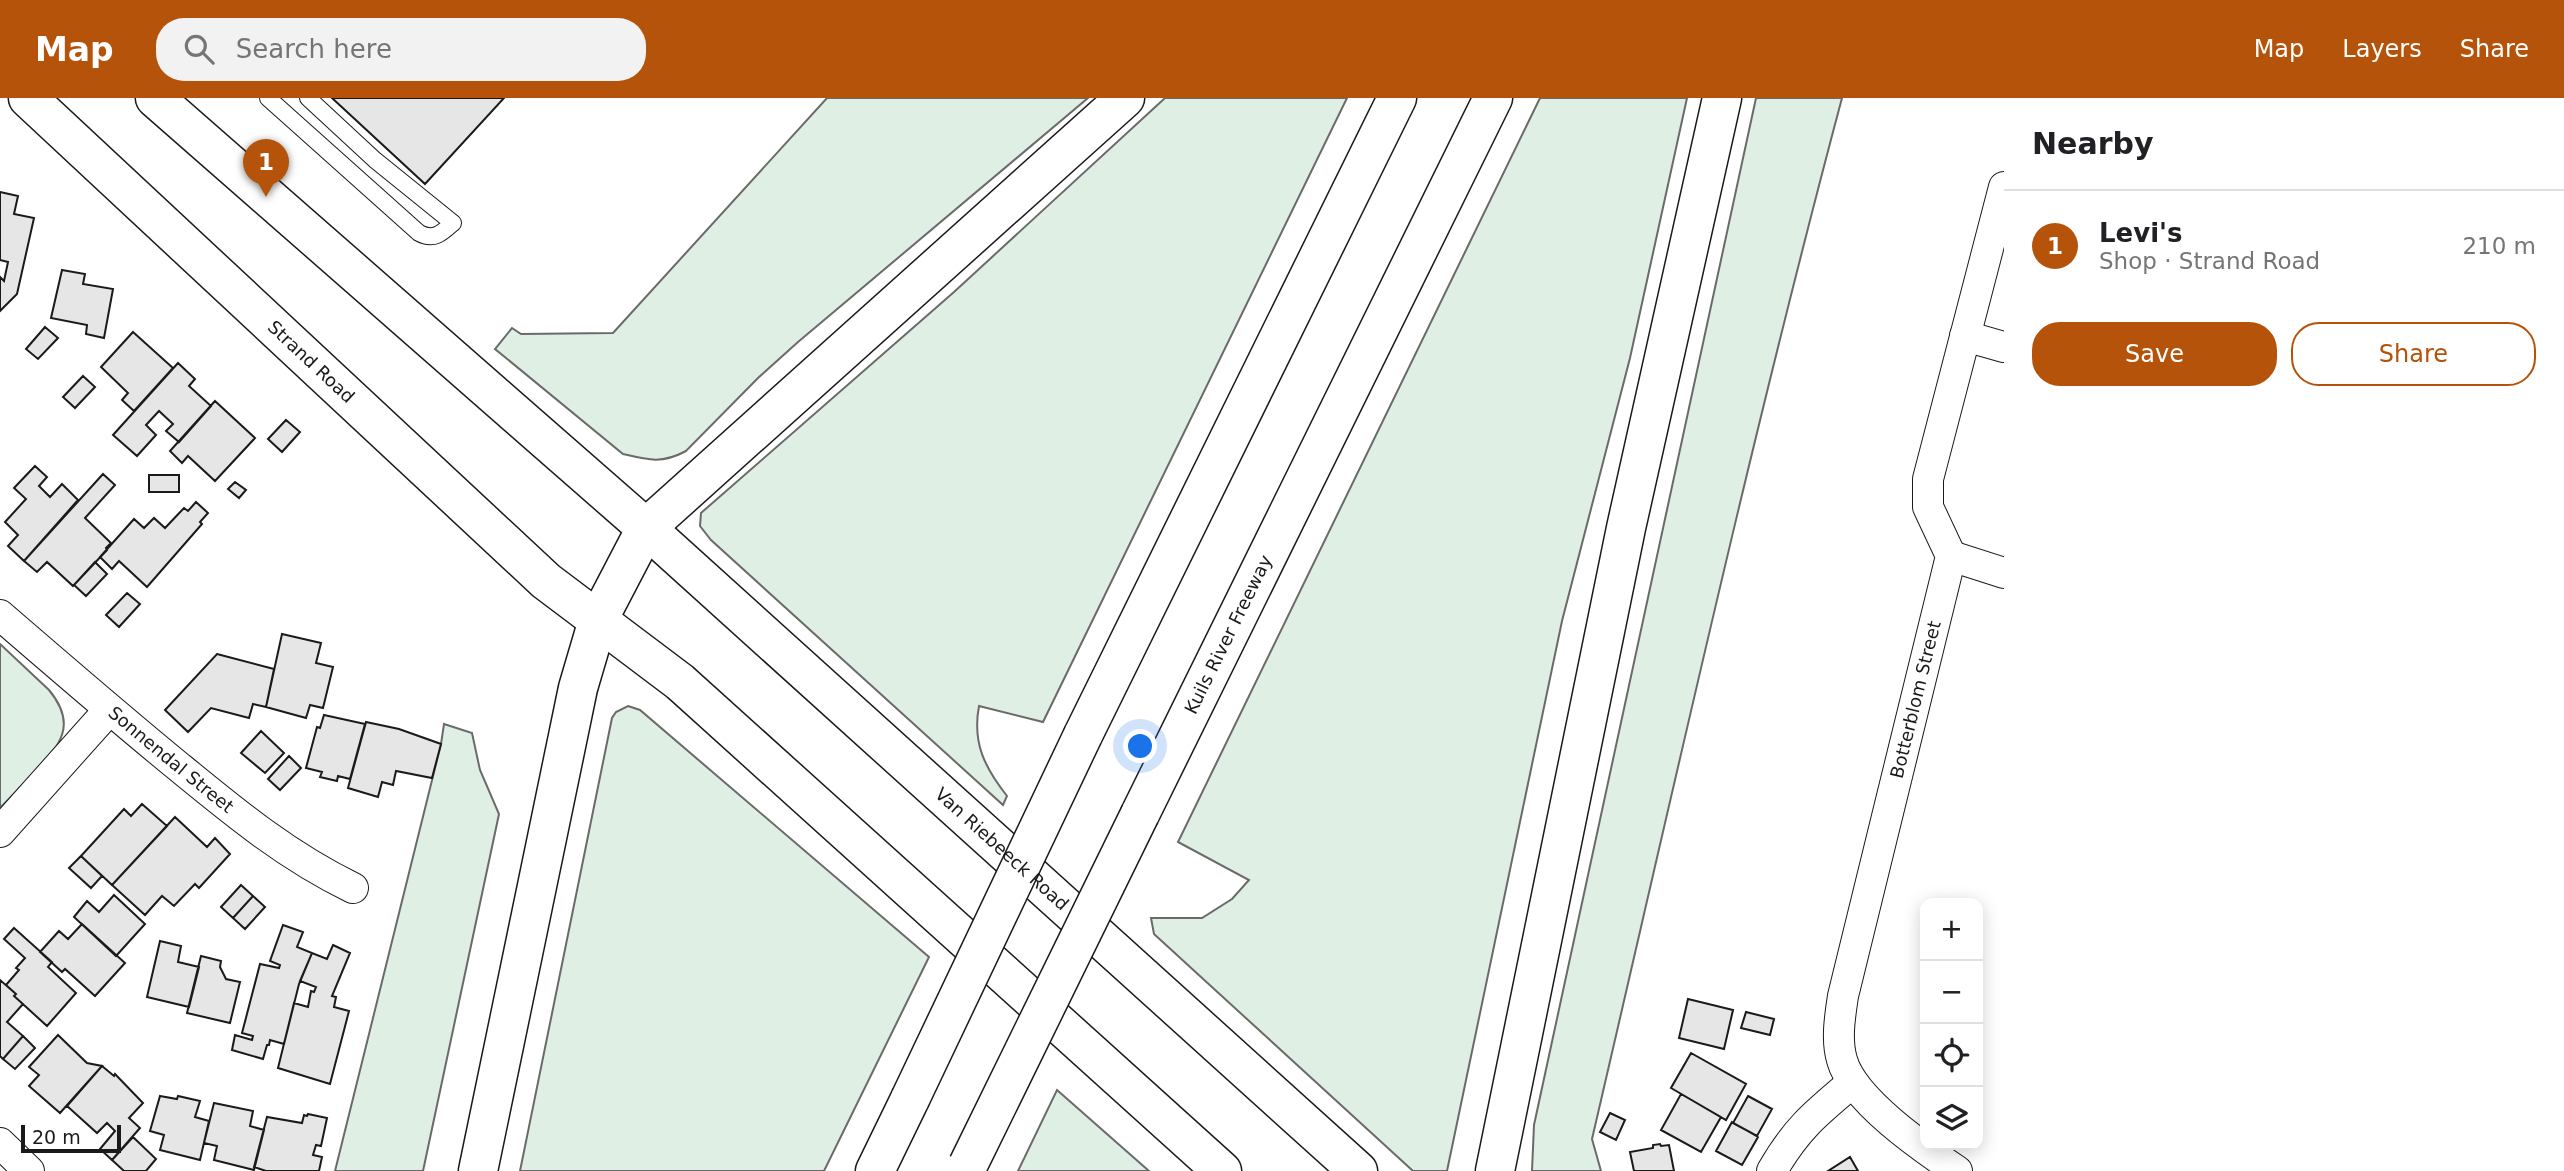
<!DOCTYPE html>
<meta charset="utf-8">
<style>
:root{--surface:#fff;--page:#f2f2f2;--text:#202124;--muted:#757577;--line:#e0e0e0;--accent:#b45309}
body{margin:0;font-family:"DejaVu Sans",sans-serif;background:var(--page);color:var(--text)}
.controls{position:absolute;right:21px;bottom:21px;display:grid;overflow:hidden;border-radius:14px;box-shadow:0 4px 18px #0003}
.controls button{width:63px;height:63px;display:grid;place-items:center;padding:0;border:0;border-bottom:2px solid var(--line);background:var(--surface);color:var(--text);font:35px sans-serif}
.scale{position:absolute;left:21px;bottom:18px;width:100px;box-sizing:border-box;padding-left:7px;border:4px solid #1a1a1a;border-top:0;font-size:19px;line-height:24px;white-space:nowrap;color:#1a1a1a;-webkit-text-stroke:5px #fff;paint-order:stroke}
.you{position:absolute;left:1141px;top:649px;width:24px;height:24px;margin:-18px;border:5px solid #fff;border-radius:50%;background:#1a73e8;box-shadow:0 0 0 10px #1a73e833}
.badge{display:grid;place-items:center;width:46px;height:46px;border-radius:50%;background:var(--accent);color:#fff;font-size:23px;font-weight:700}
.pin{position:absolute;translate:-50% -58px;filter:drop-shadow(0 2px 4px #0008)}
.pin::after{content:'';position:absolute;top:37px;width:24px;height:21px;background:inherit;clip-path:polygon(0 0,100% 0,50% 100%)}
.list{margin:0;padding:0;list-style:none}
h2{display:flex;justify-content:space-between;align-items:center;height:91px;margin:0;padding:0 28px;font-size:30px}
h2 small{font-size:23px;font-weight:400;color:var(--muted)}
.list li{display:grid;grid-template-columns:46px 1fr auto;gap:21px;align-items:center;box-sizing:border-box;height:112px;padding:0 28px;border-top:2px solid var(--line)}
.list b{display:block;font-size:26px;white-space:nowrap}
.list p{margin:0;font-size:23px;white-space:nowrap;color:var(--muted)}
.list em{font-size:23px;font-style:normal;color:var(--muted)}
.actions{display:flex;gap:14px;padding:21px 28px}
.actions a{flex:1;padding:16px 0;border:2px solid var(--accent);border-radius:28px;text-align:center;font-size:24px;color:var(--accent)}
.actions .main{background:var(--accent);color:#fff}
.icon{flex:none;width:38px;height:38px;fill:none;stroke:currentColor;stroke-width:2;stroke-linecap:round;stroke-linejoin:round}
.map{position:relative;flex:none;width:2004px;height:1073px;overflow:hidden}
header{display:flex;align-items:center;gap:42px;box-sizing:border-box;height:98px;padding:0 35px;background:var(--accent);color:#fff}
header strong{font-size:33px}
nav{display:flex;gap:38px;margin-inline-start:auto;font-size:24px}
.search{width:490px;height:63px;background:var(--page);display:flex;align-items:center;gap:18px;box-sizing:border-box;padding:0 24px;border-radius:28px;color:var(--muted);font-size:26px}
main{display:flex}
aside{flex:1;background:var(--surface)}
.map>svg:first-child{display:block}
.green{fill:#e0efe3;stroke:#6a6a6a;stroke-width:2}
.building{fill:#e6e6e6;stroke:#1a1a1a;stroke-width:2}
.lines{fill:none;stroke-linecap:round;stroke-linejoin:round}
.lane-casing{stroke:#1a1a1a;stroke-width:18}
.street-casing{stroke:#1a1a1a;stroke-width:32}
.primary-casing{stroke:#1a1a1a;stroke-width:41}
.highway-casing{stroke:#1a1a1a;stroke-width:41}
.lane{stroke:#fff;stroke-width:16}
.street{stroke:#fff;stroke-width:30}
.primary{stroke:#fff;stroke-width:38}
.highway{stroke:#fff;stroke-width:38}
.highway-bridge-casing{stroke:#1a1a1a;stroke-width:41;stroke-linecap:butt}
.highway-bridge{stroke:#fff;stroke-width:38}
.labels{text-anchor:middle;stroke-width:5;stroke-linejoin:round;paint-order:stroke}
.street-label{font-size:18px;fill:#1a1a1a;stroke:#fff}
</style>
<header>
<strong>Map</strong>
<div class="search"><svg class="icon" aria-label="search" viewBox="0 0 24 24"><circle cx="10" cy="10" r="6"/><path d="M15 15l6 6"/></svg>Search here</div>
<nav><a>Map</a><a>Layers</a><a>Share</a></nav>
</header>
<main>
<div class="map">
<svg width="2004" height="1073" viewBox="0 0 2004 1073">
<rect width="100%" height="100%" fill="#fff"/>
<path class="green" d="M 827,0 L 1088,0 L 798,244 L 758,280 L 686,353 C 662,366 648,362 623,356 L 495,251 L 512,230 L 521,236 L 613,235 Z
M 1165,0 L 1347,0 L 1043,624 L 979,608 C 972,645 985,670 1007,698 L 1003,707 L 711,442 L 700,428 L 701,415 L 954,194 Z
M 1540,0 L 1687,0 L 1630,260 L 1562,523 L 1447,1073 L 1413,1073 L 1154,836 L 1151,820 L 1202,820 L 1232,801 L 1249,782 L 1178,744 Z
M 1756,0 L 1842,0 C 1750,345 1673,693 1592,1041 L 1601,1073 L 1532,1073 L 1534,1027 Z
M 0,546 L 49,592 C 78,627 60,647 35,674 C 23,686 12,698 0,710 Z
M 628,608 L 640,612 L 929,859 L 824,1073 L 520,1073 L 612,620 L 616,614 Z
M 444,626 L 472,635 L 480,672 L 499,716 L 423,1073 L 335,1073 L 441,646 Z
M 1057,992 L 1149,1073 L 1018,1073 Z"/>
<path class="building" d="M 332,0 L 504,0 L 425,86 Z
M 0,94 L 18,98 L 14,116 L 34,120 L 17,196 L 0,213 L 0,179 L 4,183 L 8,164 L 0,162 Z
M 62,172 L 85,176 L 83,186 L 113,191 L 104,240 L 86,236 L 87,227 L 51,220 Z
M 45,229 L 58,240 L 38,261 L 26,251 Z
M 133,234 L 173,270 L 134,313 L 122,302 L 128,295 L 101,269 Z
M 178,265 L 195,281 L 189,288 L 211,308 L 179,344 L 166,333 L 173,326 L 159,313 L 146,327 L 156,337 L 137,358 L 113,337 Z
M 83,278 L 95,289 L 75,310 L 63,299 Z
M 215,303 L 255,340 L 215,383 L 188,358 L 182,365 L 170,353 Z
M 286,322 L 300,334 L 282,354 L 268,341 Z
M 35,368 L 47,379 L 39,388 L 50,399 L 62,386 L 78,402 L 24,463 L 8,448 L 18,437 L 5,424 L 26,401 L 14,390 Z
M 103,376 L 115,387 L 85,420 L 111,445 L 106,450 L 107,452 L 73,488 L 47,464 L 37,474 L 24,463 Z
M 149,377 L 179,377 L 179,394 L 149,394 Z
M 235,384 L 246,392 L 239,400 L 228,391 Z
M 196,404 L 208,415 L 200,424 L 202,426 L 147,489 L 119,463 L 112,471 L 100,459 L 134,421 L 144,430 L 154,420 L 165,430 L 184,410 L 188,413 Z
M 95,464 L 107,476 L 86,498 L 74,487 Z
M 127,495 L 140,506 L 119,529 L 106,517 Z
M 282,536 L 321,545 L 316,565 L 333,569 L 323,610 L 310,607 L 306,620 L 266,609 Z
M 217,556 L 274,571 L 266,609 L 253,606 L 249,620 L 211,610 L 188,634 L 165,612 Z
M 324,617 L 365,626 L 350,681 L 338,678 L 337,683 L 320,679 L 322,674 L 306,670 L 317,629 L 320,630 Z
M 366,624 L 399,631 L 441,646 L 432,680 L 396,673 L 393,687 L 382,684 L 378,699 L 348,690 Z
M 261,633 L 284,655 L 265,675 L 241,655 Z
M 289,658 L 301,670 L 280,692 L 268,681 Z
M 142,706 L 167,728 L 112,787 L 81,758 L 124,711 L 131,718 Z
M 175,719 L 207,749 L 215,740 L 230,756 L 199,790 L 195,786 L 174,808 L 162,798 L 145,817 L 112,787 Z
M 81,758 L 102,778 L 91,790 L 69,770 Z
M 241,787 L 253,798 L 233,820 L 221,809 Z
M 114,797 L 145,826 L 116,858 L 74,819 L 87,803 L 99,814 Z
M 253,798 L 265,809 L 245,831 L 233,820 Z
M 82,826 L 125,865 L 95,898 L 65,871 L 62,874 L 40,854 L 59,833 L 68,841 Z
M 283,827 L 303,834 L 297,849 L 312,855 L 299,886 L 284,946 L 270,942 L 269,947 L 267,947 L 263,961 L 232,952 L 235,937 L 252,942 L 253,938 L 242,935 L 260,866 L 279,870 L 280,867 L 270,863 Z
M 14,830 L 52,864 L 48,869 L 76,895 L 47,928 L 14,898 L 16,896 L 6,887 L 19,872 L 16,870 L 25,860 L 4,841 Z
M 160,843 L 181,848 L 178,864 L 199,869 L 189,909 L 147,899 Z
M 333,847 L 350,855 L 332,898 L 336,899 L 334,909 L 349,913 L 330,986 L 278,970 L 294,905 L 308,909 L 311,893 L 314,894 L 316,889 L 300,883 L 312,855 L 327,861 Z
M 201,858 L 221,863 L 220,869 L 226,881 L 240,884 L 230,925 L 187,915 Z
M 0,882 L 16,896 L 14,898 L 23,906 L 7,924 L 23,938 L 3,961 L 0,958 Z
M 1688,901 L 1733,912 L 1724,951 L 1679,940 Z
M 1746,914 L 1774,921 L 1770,937 L 1741,930 Z
M 58,937 L 87,965 L 102,968 L 60,1015 L 29,988 L 39,977 L 29,969 Z
M 23,938 L 35,950 L 15,971 L 3,961 Z
M 1691,955 L 1746,986 L 1726,1022 L 1671,990 Z
M 102,968 L 114,978 L 115,976 L 143,1005 L 129,1020 L 140,1030 L 112,1062 L 100,1051 L 115,1033 L 107,1025 L 97,1035 L 67,1008 Z
M 1681,996 L 1721,1019 L 1701,1054 L 1661,1032 Z
M 160,998 L 177,1001 L 178,998 L 200,1003 L 195,1019 L 209,1023 L 200,1062 L 160,1052 L 164,1037 L 150,1033 Z
M 1748,998 L 1772,1011 L 1757,1038 L 1733,1025 Z
M 214,1005 L 253,1013 L 250,1028 L 264,1032 L 254,1072 L 214,1062 L 217,1048 L 204,1045 Z
M 1610,1015 L 1625,1022 L 1616,1042 L 1600,1034 Z
M 308,1016 L 327,1020 L 321,1048 L 316,1047 L 313,1057 L 322,1059 L 319,1073 L 266,1073 L 254,1069 L 267,1019 L 302,1025 L 304,1017 L 307,1018 Z
M 1732,1024 L 1758,1039 L 1742,1067 L 1716,1053 Z
M 133,1039 L 156,1061 L 146,1073 L 124,1073 L 112,1062 Z
M 1660,1046 L 1661,1048 L 1669,1047 L 1674,1073 L 1634,1073 L 1630,1054 L 1653,1050 L 1653,1047 Z
M 1850,1059 L 1858,1073 L 1828,1073 Z"/>
<g class="lines">
<g class="lane-casing">
<path id="lane" d="M 268,0 L 419,135 C 434,143 442,135 453,125 L 375,62 L 308,0"/>
</g>
<g class="street-casing">
<g id="street">
<path d="M 1965,238 L 2004,249"/>
<path d="M 1951,458 L 2004,475"/>
<path id="s1" d="M 0,517 C 59,568 118,619 179,669 C 235,715 287,758 353,790"/>
<path d="M 0,734 L 109,612"/>
<path d="M 0,1045 L 29,1073"/>
<path d="M 1772,1073 C 1796,1031 1815,1016 1852,985"/>
<path id="s2" d="M 1957,1073 C 1923,1050 1853,1002 1842,962 C 1836,942 1840,918 1843,898 L 1951,458 L 1928,409 L 1928,381 L 2004,89"/>
</g>
</g>
<g class="primary-casing">
<g id="primary">
<path id="s3" d="M 28,0 L 546,483 L 680,584 L 1222,1073"/>
<path id="s4" d="M 155,0 L 646,430 L 1358,1073"/>
</g>
</g>
<g class="highway-casing">
<g id="highway">
<path d="M 1083,637 L 1397,0"/>
<path id="s5" d="M 1140,716 L 1493,0"/>
<path d="M 478,1073 L 578,590 L 598,522 L 646,430 L 1125,0"/>
<path d="M 875,1073 L 910,1001"/>
<path d="M 1495,1073 L 1626,430 L 1722,0"/>
</g>
</g>
<use href="#lane" class="lane"/>
<use href="#street" class="street"/>
<use href="#primary" class="primary"/>
<use href="#highway" class="highway"/>
<g class="highway-bridge-casing">
<path id="highway-bridge" d="M 910,1001 L 1083,637
M 968,1067 L 1140,716"/>
</g>
<use href="#highway-bridge" class="highway-bridge"/>
</g>
<g class="labels">
<g class="street-label">
<text dy="6" stroke="none"><textPath href="#s3" startOffset="387">Strand Road</textPath></text>
<text dy="6" stroke="none"><textPath href="#s5" startOffset="200">Kuils River Freeway</textPath></text>
<text dy="6" stroke="none"><textPath href="#s2" startOffset="532">Botterblom Street</textPath></text>
<text dy="6" stroke="none"><textPath href="#s1" startOffset="224">Sonnendal Street</textPath></text>
<text dy="6" stroke="none"><textPath href="#s4" startOffset="1132">Van Riebeeck Road</textPath></text>
</g>
</g>
</svg>
<div class="controls">
<button>+</button>
<button>−</button>
<button><svg class="icon" aria-label="locate" viewBox="0 0 24 24"><circle cx="12" cy="12" r="6"/><path d="M12 2v4M12 18v4M2 12h4M18 12h4"/></svg></button>
<button><svg class="icon" aria-label="layers" viewBox="0 0 24 24"><path d="M12 4l9 5-9 5-9-5zM3 14l9 5 9-5"/></svg></button>
</div>
<div class="scale">20 m</div>
<div class="you"></div>
<div class="pin badge" style="left:266px;top:99px">1</div>
</div>
<aside>
<h2>Nearby<small></small></h2>
<ul class="list">
<li><span class="badge">1</span><div><b>Levi's</b><p>Shop · Strand Road</p></div><em>210 m</em></li>
</ul>
<div class="actions"><a class="main">Save</a><a>Share</a></div>
</aside>
</main>
